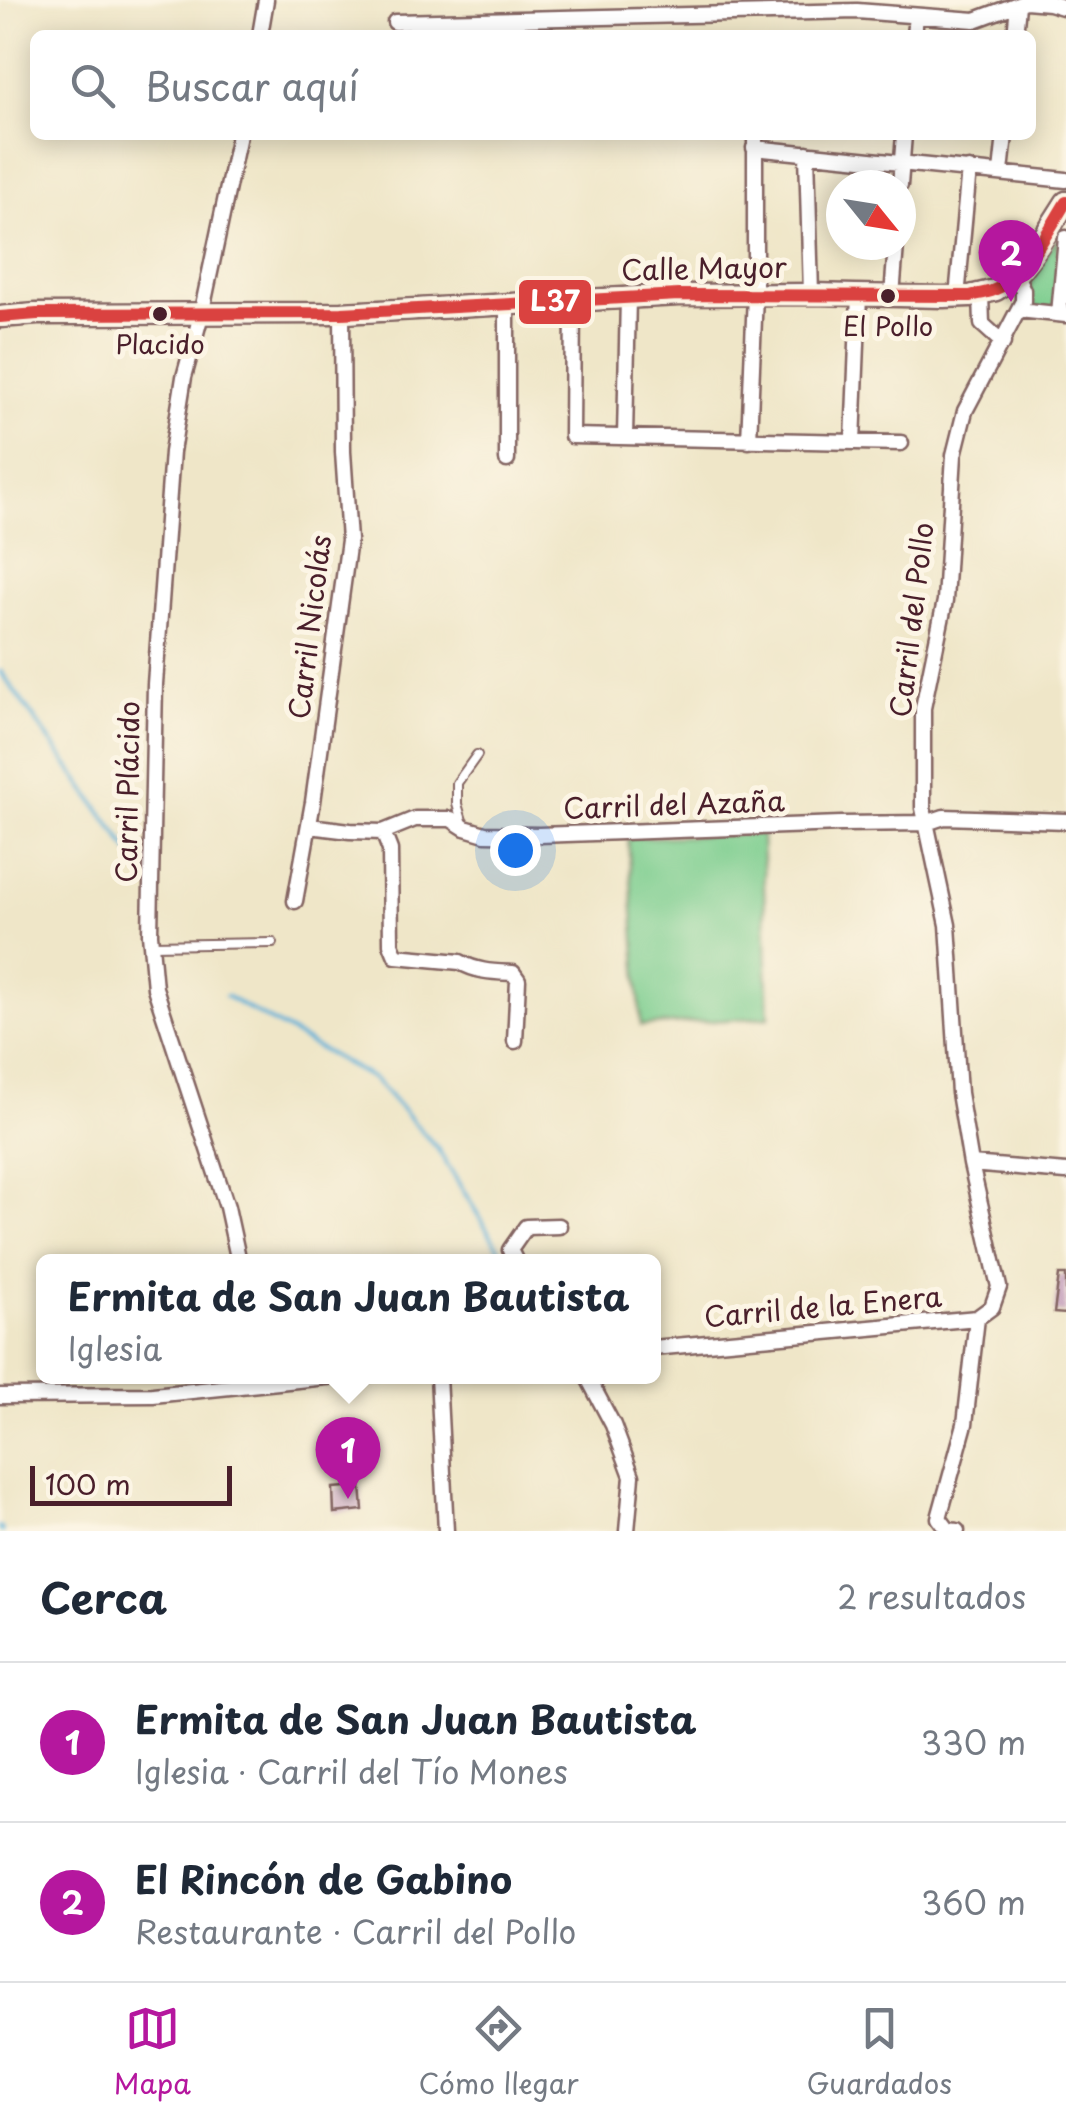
<!DOCTYPE html>
<html lang="es">
<meta charset="utf-8">
<style>
:root{--surface:#fff;--page:#f2f2f3;--text:#1f2937;--muted:#747a83;--line:#e0e1e3;--accent:#b5179e}
body{margin:0;font-family:"Playpen Sans",sans-serif;background:var(--page);color:var(--text)}
.compass{position:absolute;left:826px;top:170px;width:90px;height:90px;border-radius:50%;background:var(--surface);box-shadow:0 5px 25px #0003;rotate:120deg}
.scale{position:absolute;left:30px;bottom:25px;width:202px;box-sizing:border-box;padding-left:10px;border:5px solid #4a1f2b;border-top:0;font-size:28px;line-height:35px;white-space:nowrap;color:#4a1f2b;-webkit-text-stroke:8px #fcf5e5;paint-order:stroke}
.you{position:absolute;left:515px;top:850px;width:35px;height:35px;margin:-25px;border:8px solid #fff;border-radius:50%;background:#1a73e8;box-shadow:0 0 0 15px #1a73e833}
.badge{display:grid;place-items:center;width:65px;height:65px;border-radius:50%;background:var(--accent);color:#fff;font-size:32px;font-weight:700}
.pin{position:absolute;translate:-50% -82px;filter:drop-shadow(0 2px 5px #0008)}
.pin::after{content:'';position:absolute;top:52px;width:35px;height:30px;background:inherit;clip-path:polygon(0 0,100% 0,50% 100%)}
.popup{position:absolute;left:36px;top:1254px;width:625px;height:130px;box-sizing:border-box;display:grid;place-content:center;border-radius:15px;background:var(--surface);filter:drop-shadow(0 2px 8px #0005);font-size:32px;white-space:nowrap;color:var(--muted)}
.popup b{font-size:38px;color:var(--text)}
.popup::after{content:'';position:absolute;left:50%;top:100%;margin-left:-20px;border:20px solid transparent;border-top-color:var(--surface)}
.list{margin:0;padding:0;list-style:none}
h2{display:flex;justify-content:space-between;align-items:center;height:130px;margin:0;padding:0 40px;font-size:42px}
h2 small{font-size:32px;font-weight:400;color:var(--muted)}
.list li{display:grid;grid-template-columns:65px 1fr auto;gap:30px;align-items:center;box-sizing:border-box;height:160px;padding:0 40px;border-top:2px solid var(--line)}
.list b{display:block;font-size:38px;white-space:nowrap}
.list p{margin:0;font-size:32px;white-space:nowrap;color:var(--muted)}
.list em{font-size:32px;font-style:normal;color:var(--muted)}
.icon{flex:none;width:55px;height:55px;fill:none;stroke:currentColor;stroke-width:2;stroke-linecap:round;stroke-linejoin:round}
.map{position:relative;flex:none;width:1066px;height:1531px;overflow:hidden}
.search{position:absolute;background:var(--surface);box-shadow:0 5px 25px #0003;left:30px;right:30px;top:30px;height:110px;display:flex;align-items:center;gap:25px;box-sizing:border-box;padding:0 35px;border-radius:15px;color:var(--muted);font-size:38px}
.sheet{height:450px;background:var(--surface)}
nav{display:flex;justify-content:space-around;align-items:center;box-sizing:border-box;height:140px;border-top:2px solid var(--line);background:var(--surface);font-size:28px;color:var(--muted)}
nav a{display:grid;justify-items:center;gap:5px}
nav .on{color:var(--accent)}
.map>svg:first-child{display:block}
.green{fill:#7ccd8e;stroke:#63765c;stroke-width:2.5}
.lines{fill:none;stroke-linecap:round;stroke-linejoin:round}
.stream{stroke:#5db0d8;stroke-width:4}
.building{fill:#c099b9}
.lane-casing{stroke:#846562;stroke-width:12}
.street-casing{stroke:#846562;stroke-width:19}
.secondary-casing{stroke:#846562;stroke-width:25}
.lane{stroke:#fff;stroke-width:8}
.street{stroke:#fff;stroke-width:14}
.secondary{stroke:#fff;stroke-width:20}
.bus-1-casing{stroke:#fcf5e5;stroke-width:20}
.bus-1{stroke:#da4240;stroke-width:12}
.bus-dot{fill:#4a1f2b;stroke:#fcf5e5;stroke-width:4}
.labels{text-anchor:middle;stroke-width:10;stroke-linejoin:round;paint-order:stroke}
.bus-label{font-size:26px;fill:#4a1f2b;stroke:#fcf5e5}
.street-label{font-size:28px;fill:#4a1f2b;stroke:#fcf5e5}
.line-badge{stroke:#fcf5e5;stroke-width:4}
.badge-label{font-size:28px;text-anchor:middle;font-weight:bold;fill:#fff}
</style>
<div class="map">
<svg width="1066" height="1531" viewBox="0 0 1066 1531">
<rect width="100%" height="100%" fill="#fcf5e5"/>
<filter id="ink" filterUnits="userSpaceOnUse"><feTurbulence type="fractalNoise" baseFrequency=".01" numOctaves="2"/><feDisplacementMap in="SourceGraphic" scale="20" xChannelSelector="R" yChannelSelector="G"/><feConvolveMatrix kernelMatrix="1 2 1 2 8 2 1 2 1" color-interpolation-filters="sRGB"/></filter>
<filter id="wash" filterUnits="userSpaceOnUse"><feTurbulence type="fractalNoise" baseFrequency=".0048" numOctaves="4" result="noise"/><feDisplacementMap in="SourceGraphic" scale="40" xChannelSelector="R" yChannelSelector="G"/><feGaussianBlur stdDeviation="2.25" result="paint"/><feColorMatrix in="noise" values="0 0 0 0 0 0 0 0 0 0 0 0 0 0 0 0 0 1.4 0 .05"/><feComposite in="paint" operator="in"/></filter>
<g filter="url(#wash)">
<rect width="100%" height="100%" fill="#efe6c8"/>
<path class="green" d="M 1056,240 L 1059,240 L 1055,310 L 1031,307 C 1022,283 1043,261 1056,240 Z
M 762,834 L 769,1017 L 641,1026 L 628,838 Z"/>
<g class="lines">
<path class="stream" d="M 0,671 L 146,874
M 226,996 L 375,1080 L 437,1148 L 507,1262
M 0,1527 L 2,1531"/>
</g>
<g id="blocks">
<path class="building" d="M 1059,1275 L 1066,1275 L 1066,1314 L 1054,1313 Z
M 361,1486 L 363,1510 L 334,1513 L 333,1488 Z"/>
</g>
</g>
<g filter="url(#ink)">
<use href="#blocks" fill-opacity="0" stroke="#846562" stroke-width="2.5"/>
<g class="lines">
<g class="lane-casing">
<path id="lane" d="M 463,824 L 457,804 L 457,783 L 477,755
M 152,945 L 273,943"/>
</g>
<g class="street-casing">
<path id="street" d="M 395,22 L 857,11 L 975,20 L 1026,1 L 1049,3 L 1066,8
M 260,35 L 266,0
M 914,35 L 916,16
M 1015,35 L 1018,5
M 754,148 L 1066,180
M 807,153 L 811,294
M 1001,172 L 1005,135
M 900,185 L 904,135
M 981,294 L 982,324 L 1003,343
M 892,296 L 896,245
M 957,297 L 969,169
M 573,300 L 572,436 L 901,443
M 507,304 L 507,460
M 1019,310 L 1066,315
M 1059,314 L 1066,238
M 625,437 L 628,297
M 749,441 L 755,294 L 755,135
M 853,442 L 859,295
M 309,826 L 350,831 L 383,832 L 415,819 L 451,819 L 465,828 L 485,834 L 539,835 L 841,824 L 926,823 L 944,817 L 1066,821
M 383,832 L 390,850 L 391,944 L 396,956 L 460,962 C 477,972 494,972 513,973 L 518,980 L 515,1041
M 295,901 L 313,802 L 349,540 L 343,452 L 342,313
M 971,1164 L 959,1093 L 948,925 L 923,808 L 923,708 L 945,601 L 954,455 L 965,411 L 1023,301 L 1023,290 L 1016,275
M 239,1262 L 227,1207 L 155,988 L 150,934 L 155,684 L 172,452 L 184,377 L 201,315 L 239,135
M 516,1262 L 510,1250 L 526,1227 L 559,1226
M 653,1348 L 977,1318 L 992,1307 L 999,1287 L 971,1164 L 1066,1172
M 438,1376 L 446,1531
M 587,1376 L 613,1425 L 632,1476 L 627,1531
M 0,1396 L 153,1395 L 336,1376
M 957,1531 L 948,1530 L 939,1518 L 965,1424 L 977,1318"/>
</g>
<g class="secondary-casing">
<path id="secondary" d="M 0,317 L 37,314 L 342,313 L 679,295 L 811,294 L 943,297 L 970,296 L 996,290 L 1016,275 L 1034,252 L 1066,202"/>
</g>
<use href="#lane" class="lane"/>
<use href="#street" class="street"/>
<use href="#secondary" class="secondary"/>
<g class="bus-1-casing">
<path id="bus-1" d="M 0,317 L 37,314 L 342,313 L 679,295 L 970,296 C 978,294 987,293 994,290 C 1025,278 1049,229 1066,202"/>
</g>
<use href="#bus-1" class="bus-1"/>
</g>
</g>
<g class="bus-dot">
<circle cx="888" cy="296" r="9"/>
<circle cx="160" cy="314" r="9"/>
</g>
<g class="labels">
<g class="bus-label">
<text x="888" y="336">El Pollo</text>
<text x="160" y="354">Placido</text>
</g>
<g class="street-label">
<text transform="translate(704 269) rotate(-1)" y="10">Calle Mayor</text>
<text transform="translate(912 620) rotate(-83)" y="10">Carril del Pollo</text>
<text transform="translate(310 627) rotate(-83)" y="10">Carril Nicolás</text>
<text transform="translate(128 792) rotate(-89)" y="10">Carril Plácido</text>
<text transform="translate(674 805) rotate(-2)" y="10">Carril del Azaña</text>
<text transform="translate(823 1307) rotate(-5)" y="10">Carril de la Enera</text>
</g>
</g>
<rect class="line-badge" x="517" y="278" width="76" height="48" rx="10" fill="#da4240"/>
<g class="badge-label">
<text x="555" y="311">L37</text>
</g>
</svg>
<svg class="compass" viewBox="-18 -18 36 36"><path d="M0-13l5 13h-10z" fill="#e53935"/><path d="M0 13l5-13h-10z" fill="#747a83"/></svg>
<div class="scale">100 m</div>
<div class="you"></div>
<div class="pin badge" style="left:348px;top:1499px">1</div>
<div class="popup"><b>Ermita de San Juan Bautista</b>Iglesia</div>
<div class="pin badge" style="left:1011px;top:302px">2</div>
<div class="search"><svg class="icon" aria-label="search" viewBox="0 0 24 24"><circle cx="10" cy="10" r="6"/><path d="M15 15l6 6"/></svg>Buscar aquí</div>
</div>
<section class="sheet">
<h2>Cerca<small>2 resultados</small></h2>
<ul class="list">
<li><span class="badge">1</span><div><b>Ermita de San Juan Bautista</b><p>Iglesia · Carril del Tío Mones</p></div><em>330 m</em></li>
<li><span class="badge">2</span><div><b>El Rincón de Gabino</b><p>Restaurante · Carril del Pollo</p></div><em>360 m</em></li>
</ul>
</section>
<nav>
<a class="on"><svg class="icon" aria-label="map" viewBox="0 0 24 24"><path d="M3 6l6-2 6 2 6-2v14l-6 2-6-2-6 2zM9 4v14M15 6v14"/></svg>Mapa</a>
<a><svg class="icon" aria-label="directions" viewBox="0 0 24 24"><path d="M12 3l9 9-9 9-9-9zM9 14v-3h6M13 9l2 2-2 2"/></svg>Cómo llegar</a>
<a><svg class="icon" aria-label="saved" viewBox="0 0 24 24"><path d="M7 4h10v16l-5-4-5 4z"/></svg>Guardados</a>
</nav>
